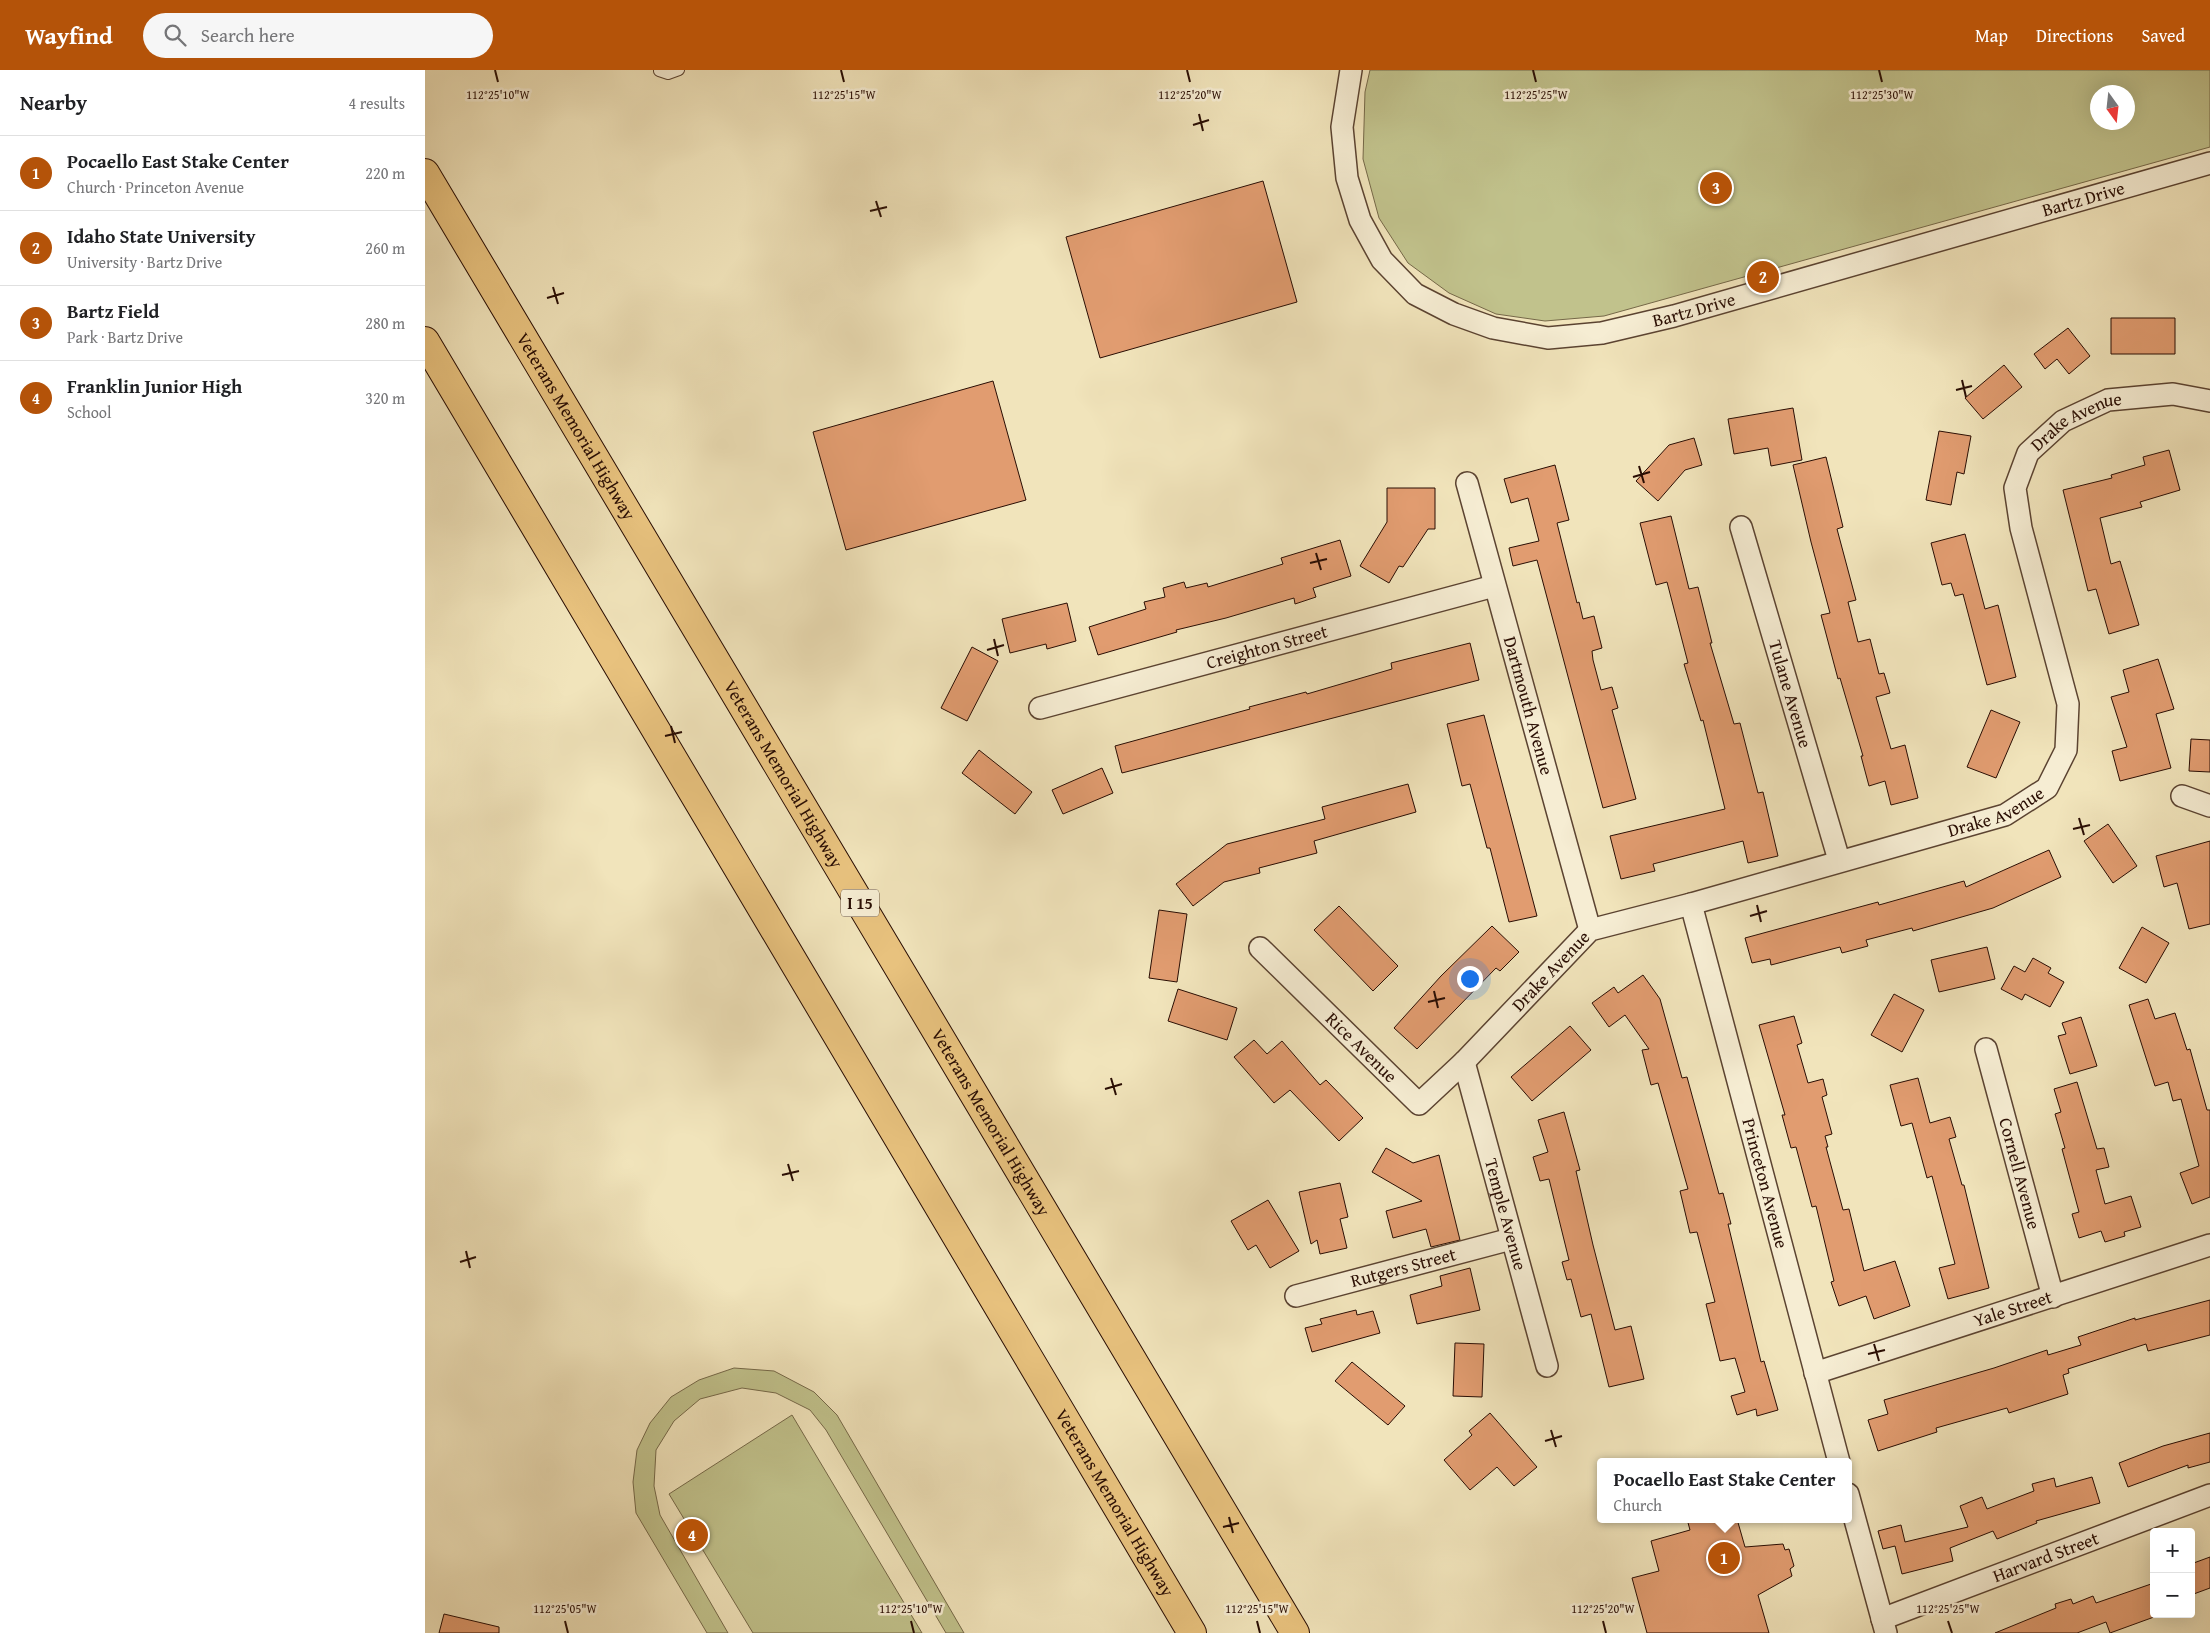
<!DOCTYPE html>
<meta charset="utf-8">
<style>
:root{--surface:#fff;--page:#f6f6f6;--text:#202124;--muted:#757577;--line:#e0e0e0;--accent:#b45309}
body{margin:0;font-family:"Gentium Book Plus",serif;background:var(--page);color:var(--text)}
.controls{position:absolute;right:15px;bottom:15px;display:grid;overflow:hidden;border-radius:5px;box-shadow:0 5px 20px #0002}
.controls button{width:45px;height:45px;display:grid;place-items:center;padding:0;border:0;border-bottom:1px solid var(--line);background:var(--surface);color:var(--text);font:25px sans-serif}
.compass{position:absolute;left:1665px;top:15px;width:45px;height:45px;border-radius:50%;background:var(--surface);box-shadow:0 5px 20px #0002;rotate:165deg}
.you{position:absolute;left:1044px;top:908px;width:18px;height:18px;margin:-12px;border:4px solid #fff;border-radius:50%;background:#1a73e8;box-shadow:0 0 0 8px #1a73e833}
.badge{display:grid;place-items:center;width:32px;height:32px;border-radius:50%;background:var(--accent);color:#fff;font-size:16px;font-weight:700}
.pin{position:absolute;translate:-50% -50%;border:2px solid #fff;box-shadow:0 1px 5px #0006}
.popup{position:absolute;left:1172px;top:1388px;width:255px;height:65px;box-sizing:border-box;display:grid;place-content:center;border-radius:5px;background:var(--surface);filter:drop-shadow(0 1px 4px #0005);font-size:16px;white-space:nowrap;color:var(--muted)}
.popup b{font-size:19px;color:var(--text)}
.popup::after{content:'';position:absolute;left:50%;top:100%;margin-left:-10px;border:10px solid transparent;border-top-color:var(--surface)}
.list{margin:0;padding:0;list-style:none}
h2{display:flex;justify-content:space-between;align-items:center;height:65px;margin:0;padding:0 20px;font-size:21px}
h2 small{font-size:16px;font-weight:400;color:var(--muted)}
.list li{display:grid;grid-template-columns:32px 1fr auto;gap:15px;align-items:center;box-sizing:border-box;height:75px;padding:0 20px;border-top:1px solid var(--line)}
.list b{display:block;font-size:19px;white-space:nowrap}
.list p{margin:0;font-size:16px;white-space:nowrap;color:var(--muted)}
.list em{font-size:16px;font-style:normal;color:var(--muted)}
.icon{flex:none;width:28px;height:28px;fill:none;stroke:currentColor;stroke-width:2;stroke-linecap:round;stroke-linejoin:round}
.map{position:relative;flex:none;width:1785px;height:1563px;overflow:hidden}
header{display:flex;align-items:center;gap:30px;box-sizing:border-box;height:70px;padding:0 25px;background:var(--accent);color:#fff}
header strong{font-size:24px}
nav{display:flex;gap:28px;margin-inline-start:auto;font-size:18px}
.search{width:350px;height:45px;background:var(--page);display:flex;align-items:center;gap:12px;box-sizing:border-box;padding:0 18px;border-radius:28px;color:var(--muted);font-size:19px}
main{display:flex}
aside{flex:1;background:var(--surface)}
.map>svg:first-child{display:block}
.green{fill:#c1c28c;stroke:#756848;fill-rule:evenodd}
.building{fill:#e19c70;stroke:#290d03}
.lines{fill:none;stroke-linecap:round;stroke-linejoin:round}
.lane-casing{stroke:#5b4331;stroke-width:12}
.street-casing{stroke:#5b4331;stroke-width:24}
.highway-casing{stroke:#290d03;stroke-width:30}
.lane{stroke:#f6edd3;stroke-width:10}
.street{stroke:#f6edd3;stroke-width:21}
.highway{stroke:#e8c27e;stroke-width:28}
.ticks{fill:none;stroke:#290d03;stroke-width:2}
.labels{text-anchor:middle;stroke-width:5;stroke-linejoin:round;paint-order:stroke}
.shield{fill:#f6edd3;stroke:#665041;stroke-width:1}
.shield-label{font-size:16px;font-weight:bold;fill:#290d03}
.street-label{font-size:18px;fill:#290d03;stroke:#f6edd3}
.ticks-label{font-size:12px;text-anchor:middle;fill:#290d03;stroke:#f6edd3;stroke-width:5;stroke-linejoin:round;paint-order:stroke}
</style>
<header>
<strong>Wayfind</strong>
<div class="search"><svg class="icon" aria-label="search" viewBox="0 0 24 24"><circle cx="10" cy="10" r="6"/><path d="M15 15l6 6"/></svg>Search here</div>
<nav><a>Map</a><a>Directions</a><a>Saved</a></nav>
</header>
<main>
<aside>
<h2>Nearby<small>4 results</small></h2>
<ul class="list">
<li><span class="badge">1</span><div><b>Pocaello East Stake Center</b><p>Church · Princeton Avenue</p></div><em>220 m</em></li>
<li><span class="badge">2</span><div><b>Idaho State University</b><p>University · Bartz Drive</p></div><em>260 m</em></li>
<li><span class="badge">3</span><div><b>Bartz Field</b><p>Park · Bartz Drive</p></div><em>280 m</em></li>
<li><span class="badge">4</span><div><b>Franklin Junior High</b><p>School</p></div><em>320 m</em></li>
</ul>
</aside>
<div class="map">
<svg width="1785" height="1563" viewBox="0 0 1785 1563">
<rect width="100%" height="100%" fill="#f1e4bb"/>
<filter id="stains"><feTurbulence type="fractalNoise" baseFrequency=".004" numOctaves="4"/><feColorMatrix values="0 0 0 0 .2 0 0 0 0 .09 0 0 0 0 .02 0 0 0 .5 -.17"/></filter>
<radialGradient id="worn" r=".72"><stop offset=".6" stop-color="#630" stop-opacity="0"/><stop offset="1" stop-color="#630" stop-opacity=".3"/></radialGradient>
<path class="green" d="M 945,0 L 1785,0 L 1785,77 L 1179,246 L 1120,251 L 1071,244 L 1024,223 L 983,193 L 954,148 L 938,89 L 940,22 ZM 1672,22 L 1702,22 L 1702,52 L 1672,52 Z
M 309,1298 L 349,1301 L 389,1322 L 412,1345 L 539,1563 L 521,1563 L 401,1360 L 385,1340 L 351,1323 L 317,1318 L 275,1329 L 249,1351 L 231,1380 L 229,1416 L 235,1445 L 303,1563 L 282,1563 L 211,1443 L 208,1412 L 212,1380 L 225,1353 L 246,1327 L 274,1310 Z
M 367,1345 L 497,1563 L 328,1563 L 244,1424 Z"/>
<path class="building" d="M 838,111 L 872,232 L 675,288 L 641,167 Z
M 1686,248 L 1750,248 L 1750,284 L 1686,284 Z
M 1643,258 L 1665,286 L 1644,304 L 1632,289 L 1620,299 L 1609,284 Z
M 1579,295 L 1597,317 L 1558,349 L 1540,328 Z
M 568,311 L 601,430 L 421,480 L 388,362 Z
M 1368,338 L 1377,390 L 1346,396 L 1343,378 L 1309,384 L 1303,349 Z
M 1514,361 L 1546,366 L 1539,404 L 1532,402 L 1526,435 L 1501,430 Z
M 1269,368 L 1277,395 L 1260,400 L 1233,431 L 1211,411 L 1244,375 Z
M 1744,380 L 1755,420 L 1715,432 L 1717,437 L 1675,448 L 1686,494 L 1695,491 L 1714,555 L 1684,564 L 1671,519 L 1663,521 L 1638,420 L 1687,408 L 1686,405 L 1720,395 L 1718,387 Z
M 1401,387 L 1418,457 L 1412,459 L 1431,530 L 1423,532 L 1433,572 L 1445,569 L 1454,604 L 1459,603 L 1465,623 L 1451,627 L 1466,679 L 1480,675 L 1493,728 L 1466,735 L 1460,711 L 1444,716 L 1436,686 L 1438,686 L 1415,608 L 1413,609 L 1396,545 L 1405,543 L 1386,472 L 1368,395 Z
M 1130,395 L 1144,450 L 1132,453 L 1152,533 L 1154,532 L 1158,549 L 1169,546 L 1177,578 L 1167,581 L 1168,590 L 1176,620 L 1187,617 L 1193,638 L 1187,640 L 1211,729 L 1178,738 L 1112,490 L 1088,496 L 1084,478 L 1114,471 L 1103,428 L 1086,433 L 1079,409 Z
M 962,418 L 1010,418 L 1010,459 L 1003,459 L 978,497 L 974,496 L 964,513 L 935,496 L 962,452 Z
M 1246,446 L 1264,519 L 1273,517 L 1287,573 L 1285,573 L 1309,654 L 1315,653 L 1333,723 L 1338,722 L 1353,786 L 1323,793 L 1318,771 L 1228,794 L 1230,801 L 1196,809 L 1185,766 L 1300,739 L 1278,650 L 1276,651 L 1259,594 L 1263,593 L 1242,512 L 1231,515 L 1215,453 Z
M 1540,464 L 1560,539 L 1573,535 L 1591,607 L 1562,615 L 1538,524 L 1530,526 L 1526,513 L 1517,515 L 1506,473 Z
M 915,470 L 926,506 L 888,518 L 891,527 L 870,534 L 869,528 L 801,548 L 751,560 L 752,562 L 673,585 L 664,557 L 721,539 L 719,532 L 740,527 L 738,518 L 759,512 L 761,518 L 782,513 L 783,517 L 858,494 L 856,488 Z
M 642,533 L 651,571 L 622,579 L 621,574 L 585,583 L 577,549 Z
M 1045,573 L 1054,610 L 697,703 L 690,676 L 825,639 L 824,637 L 881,622 L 882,624 L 967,599 L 966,593 Z
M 547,577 L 573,591 L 542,651 L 516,638 Z
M 1733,589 L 1749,639 L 1731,644 L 1746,698 L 1695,711 L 1687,681 L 1702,677 L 1686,627 L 1704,622 L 1698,600 Z
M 1566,640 L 1595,652 L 1571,708 L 1542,697 Z
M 1059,645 L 1112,846 L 1084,852 L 1065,778 L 1062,778 L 1045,714 L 1037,716 L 1022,654 Z
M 1766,669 L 1785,670 L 1785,702 L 1764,701 Z
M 554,680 L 607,722 L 590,744 L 537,703 Z
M 677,698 L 688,723 L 638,744 L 627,720 Z
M 983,714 L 991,742 L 889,771 L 892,783 L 834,798 L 835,803 L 799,812 L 768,836 L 751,814 L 802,774 L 900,749 L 897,737 Z
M 1683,754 L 1712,796 L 1688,813 L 1659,771 Z
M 1785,771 L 1785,854 L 1764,859 L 1752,813 L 1739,817 L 1731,786 Z
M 1624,780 L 1636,807 L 1568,838 L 1488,861 L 1487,858 L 1441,870 L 1443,876 L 1417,883 L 1415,877 L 1346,895 L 1345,889 L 1327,893 L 1320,868 L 1453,832 L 1454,835 L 1539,811 L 1541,817 Z
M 914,836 L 973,896 L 948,921 L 889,860 Z
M 734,840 L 762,844 L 752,912 L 724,908 Z
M 1067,856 L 1094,882 L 1075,901 L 1071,898 L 992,979 L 969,958 L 1016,906 Z
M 1717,857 L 1744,873 L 1721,913 L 1694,898 Z
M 1562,877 L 1570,909 L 1514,922 L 1506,890 Z
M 1608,888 L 1626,898 L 1623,903 L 1639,912 L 1625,937 L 1600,924 L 1597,930 L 1576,919 L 1589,896 L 1600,902 Z
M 1218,905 L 1235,929 L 1257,1008 L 1262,1007 L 1294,1124 L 1298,1123 L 1306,1154 L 1303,1154 L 1336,1292 L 1339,1291 L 1353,1340 L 1332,1346 L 1331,1339 L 1312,1345 L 1306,1326 L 1320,1322 L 1310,1288 L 1295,1291 L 1281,1234 L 1290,1232 L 1272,1162 L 1265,1163 L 1255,1121 L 1263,1119 L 1233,1013 L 1226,1015 L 1217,980 L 1224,979 L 1200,945 L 1184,957 L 1167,933 L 1189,917 L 1193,923 Z
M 753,919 L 812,938 L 802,970 L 743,951 Z
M 1469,924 L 1499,940 L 1477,982 L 1446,965 Z
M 1723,929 L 1730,949 L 1750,943 L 1762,980 L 1765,979 L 1782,1040 L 1785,1040 L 1785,1127 L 1767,1134 L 1755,1103 L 1774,1096 L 1756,1029 L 1748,1031 L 1743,1012 L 1730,1016 L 1704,935 Z
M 1369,946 L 1377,973 L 1372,975 L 1383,1013 L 1398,1009 L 1402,1025 L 1397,1027 L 1407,1064 L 1400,1066 L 1403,1077 L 1401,1077 L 1418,1140 L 1424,1139 L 1439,1201 L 1470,1191 L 1485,1236 L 1449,1249 L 1441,1226 L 1414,1236 L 1406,1212 L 1409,1211 L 1391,1136 L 1387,1137 L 1371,1077 L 1366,1078 L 1357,1045 L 1360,1045 L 1334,955 Z
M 1656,947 L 1672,996 L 1645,1004 L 1633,966 L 1641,964 L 1637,953 Z
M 1145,956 L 1166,980 L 1107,1031 L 1086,1007 Z
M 829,970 L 842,984 L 857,971 L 895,1015 L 901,1010 L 938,1048 L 914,1071 L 865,1020 L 849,1033 L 809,987 Z
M 1493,1008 L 1505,1053 L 1525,1047 L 1531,1067 L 1524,1069 L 1537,1115 L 1539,1115 L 1564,1218 L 1523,1229 L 1514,1198 L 1530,1194 L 1507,1106 L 1502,1108 L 1487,1053 L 1476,1056 L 1465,1015 Z
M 1652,1012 L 1672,1079 L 1679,1078 L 1684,1097 L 1671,1100 L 1680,1134 L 1706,1126 L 1716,1157 L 1699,1162 L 1700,1166 L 1680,1172 L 1676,1161 L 1654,1168 L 1647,1144 L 1654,1142 L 1637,1079 L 1640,1078 L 1630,1044 L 1636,1042 L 1629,1019 Z
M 1139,1042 L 1155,1100 L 1151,1101 L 1168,1175 L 1190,1260 L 1206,1256 L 1219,1309 L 1184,1317 L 1166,1244 L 1156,1247 L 1146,1209 L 1142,1210 L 1137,1192 L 1144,1190 L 1124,1109 L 1115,1111 L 1108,1087 L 1123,1082 L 1113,1050 Z
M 961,1078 L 988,1093 L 1014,1085 L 1035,1170 L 1006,1177 L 1001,1159 L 968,1168 L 961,1141 L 997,1131 L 947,1102 Z
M 915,1113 L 923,1147 L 915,1149 L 922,1178 L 895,1184 L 892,1170 L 886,1174 L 874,1122 Z
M 843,1130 L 874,1181 L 845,1198 L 831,1175 L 823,1180 L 806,1151 Z
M 1045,1198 L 1055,1240 L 992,1254 L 985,1225 L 1017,1216 L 1015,1206 Z
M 1785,1230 L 1785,1265 L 1723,1281 L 1721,1274 L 1643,1299 L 1644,1303 L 1638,1305 L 1643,1324 L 1584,1343 L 1582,1338 L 1511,1358 L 1512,1362 L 1453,1381 L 1443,1350 L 1463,1344 L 1459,1330 L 1569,1298 L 1622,1280 L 1623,1285 L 1656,1275 L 1653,1267 L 1710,1248 L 1710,1250 Z
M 931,1240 L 932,1245 L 948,1241 L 955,1263 L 887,1282 L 880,1258 L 897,1254 L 895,1249 Z
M 1030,1273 L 1059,1274 L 1057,1327 L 1028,1326 Z
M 927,1292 L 980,1336 L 963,1355 L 910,1311 Z
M 1065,1343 L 1112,1397 L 1089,1416 L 1072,1397 L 1045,1420 L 1019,1390 L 1047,1365 L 1044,1361 Z
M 1785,1363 L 1785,1392 L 1763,1398 L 1763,1395 L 1703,1417 L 1694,1393 L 1738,1376 Z
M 1667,1407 L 1675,1433 L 1611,1451 L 1612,1453 L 1572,1469 L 1568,1461 L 1525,1478 L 1528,1491 L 1477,1504 L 1470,1476 L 1458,1479 L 1453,1461 L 1476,1455 L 1480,1472 L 1543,1457 L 1535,1436 L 1557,1427 L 1562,1439 L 1609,1421 L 1607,1414 L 1629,1408 L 1631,1417 Z
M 1262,1449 L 1312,1449 L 1320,1477 L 1358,1474 L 1360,1480 L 1364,1479 L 1369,1496 L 1365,1499 L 1367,1506 L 1333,1525 L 1344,1563 L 1222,1563 L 1207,1508 L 1234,1501 L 1226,1471 L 1265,1460 Z
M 1785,1487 L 1785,1518 L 1766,1525 L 1766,1494 Z
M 1729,1513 L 1729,1547 L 1685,1563 L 1681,1552 L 1652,1563 L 1570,1563 L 1631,1538 L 1630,1534 L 1646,1529 L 1648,1534 L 1668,1526 L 1671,1533 Z
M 19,1544 L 74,1557 L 74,1563 L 14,1563 Z"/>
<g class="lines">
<g class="lane-casing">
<path id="lane" d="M 234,1 L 243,4 L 254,0"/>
</g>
<g class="street-casing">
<g id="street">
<path id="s1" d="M 926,0 L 917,57 L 922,108 L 935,150 L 957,190 L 990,224 L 1029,244 L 1068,258 L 1123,268 L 1177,263 L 1249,246 L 1785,93"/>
<path id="s2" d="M 1042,413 L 1165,860"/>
<path id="s3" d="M 1316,457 L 1414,790"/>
<path id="s4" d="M 615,638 L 1069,516"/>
<path d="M 1757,726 L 1785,736"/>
<path id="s5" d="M 1266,834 L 1414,1392"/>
<path id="s6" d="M 835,878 L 994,1034 L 1039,992 L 1165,860 L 1266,834 L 1580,745 L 1622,718 L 1641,680 L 1643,634 L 1596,458 L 1590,418 L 1603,383 L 1638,351 L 1683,330 L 1748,324 L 1785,331"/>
<path id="s7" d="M 1561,979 L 1628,1227"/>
<path id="s8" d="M 1039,992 L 1122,1296"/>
<path id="s9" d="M 871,1226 L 1086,1169"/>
<path id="s10" d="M 1390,1303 L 1785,1175"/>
<path d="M 1423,1424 L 1461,1563"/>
<path id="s11" d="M 1457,1549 L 1785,1425"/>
</g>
</g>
<g class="highway-casing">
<g id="highway">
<path id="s12" d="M 0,103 L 870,1563"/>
<path id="s13" d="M 0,271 L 767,1563"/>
</g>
</g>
<use href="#lane" class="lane"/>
<use href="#street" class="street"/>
<use href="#highway" class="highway"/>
</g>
<path class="ticks" d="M 70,0 L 73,12M 416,0 L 419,12M 762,0 L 765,12M 1108,0 L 1111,12M 1454,0 L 1457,12M 774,44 L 778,61M 768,55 L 784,50M 451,131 L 456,147M 445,141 L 462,137M 128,217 L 133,234M 122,228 L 139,223M 1537,310 L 1541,327M 1531,320 L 1547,316M 1214,396 L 1219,413M 1208,407 L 1225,402M 891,483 L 896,500M 885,493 L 902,489M 569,569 L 573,586M 562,580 L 579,575M 246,656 L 250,673M 240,666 L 257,662M 1654,748 L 1659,765M 1648,759 L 1665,755M 1332,835 L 1336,852M 1325,846 L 1342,841M 1009,921 L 1013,938M 1003,932 L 1020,928M 686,1008 L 691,1025M 680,1019 L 697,1014M 363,1094 L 368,1111M 357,1105 L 374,1101M 41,1181 L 45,1198M 35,1192 L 51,1187M 1449,1274 L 1454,1291M 1443,1284 L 1460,1280M 1126,1360 L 1131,1377M 1120,1371 L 1137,1366M 804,1447 L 808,1463M 798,1457 L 814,1453M 140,1551 L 143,1563M 486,1551 L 489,1563M 832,1551 L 835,1563M 1178,1551 L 1181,1563M 1523,1551 L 1527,1563"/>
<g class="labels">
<rect class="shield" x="416" y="819.5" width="38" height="27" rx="4"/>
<g class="shield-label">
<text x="435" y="839">I 15</text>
</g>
<g class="street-label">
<text dy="6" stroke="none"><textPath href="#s1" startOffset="941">Bartz Drive</textPath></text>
<text dy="6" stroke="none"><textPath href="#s1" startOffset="536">Bartz Drive</textPath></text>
<text dy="6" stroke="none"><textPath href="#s12" startOffset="295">Veterans Memorial Highway</textPath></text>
<text dy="6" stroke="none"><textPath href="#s6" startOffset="1355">Drake Avenue</textPath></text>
<text dy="6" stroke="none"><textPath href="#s4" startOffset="235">Creighton Street</textPath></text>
<text dy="6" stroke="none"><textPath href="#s3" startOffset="174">Tulane Avenue</textPath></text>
<text dy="6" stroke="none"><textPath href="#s2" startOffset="231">Dartmouth Avenue</textPath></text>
<text dy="6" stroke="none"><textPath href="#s12" startOffset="700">Veterans Memorial Highway</textPath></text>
<text dy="6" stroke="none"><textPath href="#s6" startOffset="890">Drake Avenue</textPath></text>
<text dy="6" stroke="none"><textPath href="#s6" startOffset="410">Drake Avenue</textPath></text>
<text dy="6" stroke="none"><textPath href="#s6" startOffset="142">Rice Avenue</textPath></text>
<text dy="6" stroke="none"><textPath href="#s12" startOffset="1105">Veterans Memorial Highway</textPath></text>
<text dy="6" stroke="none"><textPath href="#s7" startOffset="129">Cornell Avenue</textPath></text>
<text dy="6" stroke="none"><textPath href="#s5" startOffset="289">Princeton Avenue</textPath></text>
<text dy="6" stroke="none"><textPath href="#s8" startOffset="158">Temple Avenue</textPath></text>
<text dy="6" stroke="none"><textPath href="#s9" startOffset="111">Rutgers Street</textPath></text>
<text dy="6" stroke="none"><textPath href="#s10" startOffset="208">Yale Street</textPath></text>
<text dy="6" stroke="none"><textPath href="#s13" startOffset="1351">Veterans Memorial Highway</textPath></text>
<text dy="6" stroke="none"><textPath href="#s11" startOffset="175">Harvard Street</textPath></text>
</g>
</g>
<g class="ticks-label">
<text x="73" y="29">112°25'10"W</text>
<text x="419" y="29">112°25'15"W</text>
<text x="765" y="29">112°25'20"W</text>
<text x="1111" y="29">112°25'25"W</text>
<text x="1457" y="29">112°25'30"W</text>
<text x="140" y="1543">112°25'05"W</text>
<text x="486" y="1543">112°25'10"W</text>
<text x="832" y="1543">112°25'15"W</text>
<text x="1178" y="1543">112°25'20"W</text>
<text x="1523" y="1543">112°25'25"W</text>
</g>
<rect width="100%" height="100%" filter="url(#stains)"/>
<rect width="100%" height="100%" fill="url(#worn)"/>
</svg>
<div class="controls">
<button>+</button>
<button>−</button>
</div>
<svg class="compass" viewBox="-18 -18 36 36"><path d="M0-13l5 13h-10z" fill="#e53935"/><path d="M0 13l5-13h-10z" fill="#757577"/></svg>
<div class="you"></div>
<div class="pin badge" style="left:1299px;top:1488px">1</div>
<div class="popup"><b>Pocaello East Stake Center</b>Church</div>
<div class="pin badge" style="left:1338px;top:207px">2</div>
<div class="pin badge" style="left:1291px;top:118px">3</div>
<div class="pin badge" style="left:267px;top:1465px">4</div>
</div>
</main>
